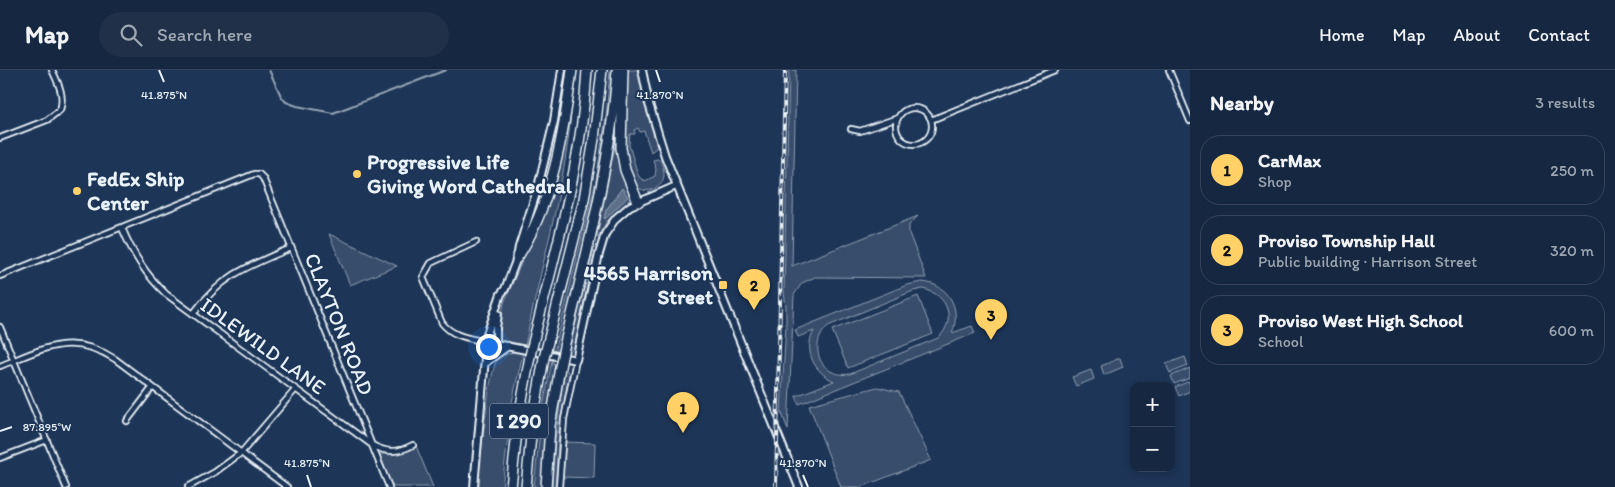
<!DOCTYPE html>
<meta charset="utf-8">
<style>
:root{--surface:#162841;--page:#1f3048;--text:#f1f3f6;--muted:#9ea6b1;--line:#35445a;--accent:#ffd166}
body{margin:0;font-family:Itim,sans-serif;background:var(--page);color:var(--text)}
.controls{position:absolute;right:15px;bottom:15px;display:grid;overflow:hidden;border-radius:10px;box-shadow:0 2px 8px #0003}
.controls button{width:45px;height:45px;display:grid;place-items:center;padding:0;border:0;border-bottom:1px solid var(--line);background:var(--surface);color:var(--text);font:25px sans-serif}
.you{position:absolute;left:488px;top:276px;width:18px;height:18px;margin:-12px;border:4px solid #fff;border-radius:50%;background:#1a73e8;box-shadow:0 0 0 8px #1a73e833}
.badge{display:grid;place-items:center;width:32px;height:32px;border-radius:50%;background:var(--accent);color:#111;font-size:16px;font-weight:700}
.pin{position:absolute;translate:-50% -41px;filter:drop-shadow(0 1px 2px #0008)}
.pin::after{content:'';position:absolute;top:26px;width:18px;height:15px;background:inherit;clip-path:polygon(0 0,100% 0,50% 100%)}
.list{margin:0;padding:0;list-style:none}
h2{display:flex;justify-content:space-between;align-items:center;height:65px;margin:0;padding:0 20px;font-size:21px}
h2 small{font-size:16px;font-weight:400;color:var(--muted)}
.list li{display:grid;grid-template-columns:32px 1fr auto;gap:15px;align-items:center;box-sizing:border-box;height:70px;margin:0 10px 10px;padding:0 10px;border:1px solid var(--line);border-radius:20px}
.list b{display:block;font-size:19px;white-space:nowrap}
.list p{margin:0;font-size:16px;white-space:nowrap;color:var(--muted)}
.list em{font-size:16px;font-style:normal;color:var(--muted)}
.icon{flex:none;width:28px;height:28px;fill:none;stroke:currentColor;stroke-width:2;stroke-linecap:round;stroke-linejoin:round}
.map{position:relative;flex:none;width:1190px;height:417px;overflow:hidden}
header{display:flex;align-items:center;gap:30px;box-sizing:border-box;height:70px;padding:0 25px;background:var(--surface);border-bottom:1px solid var(--line)}
header strong{font-size:24px}
nav{display:flex;gap:28px;margin-inline-start:auto;font-size:18px}
.search{width:350px;height:45px;background:var(--page);display:flex;align-items:center;gap:12px;box-sizing:border-box;padding:0 18px;border-radius:28px;color:var(--muted);font-size:19px}
main{display:flex}
aside{flex:1;background:var(--surface)}
.map>svg:first-child{display:block}
.green{fill:#374d6c;stroke:#909fb2;fill-rule:evenodd}
.water{fill:#5d7089;stroke:#95a4b5}
.lines{fill:none;stroke-linecap:round;stroke-linejoin:round}
.stream{stroke:#95a4b5;stroke-width:2}
.minor-casing{stroke:#e8f1f8;stroke-width:8}
.secondary-casing{stroke:#e8f1f8;stroke-width:10}
.motorway-casing{stroke:#e8f1f8;stroke-width:12}
.minor{stroke:#1d3557;stroke-width:4.5}
.secondary{stroke:#1d3557;stroke-width:6}
.motorway{stroke:#1d3557;stroke-width:9}
.rail-casing{stroke:#e8f1f8;stroke-width:4}
.rail{stroke:#1d3557;stroke-width:2;stroke-dasharray:5.5;stroke-linecap:butt}
.motorway-bridge-casing{stroke:#e8f1f8;stroke-width:12;stroke-linecap:butt}
.motorway-bridge{stroke:#1d3557;stroke-width:9}
.ticks{fill:none;stroke:#e8f1f8;stroke-width:2}
.poi-dot{fill:#ffd166;stroke:#1d3557;stroke-width:2}
.labels{text-anchor:middle;stroke-width:4;stroke-linejoin:round;paint-order:stroke}
.shield{fill:#1d3557;stroke:#abb9c8;stroke-width:1}
.shield-label{font-size:20px;font-weight:bold;fill:#e8f1f8}
.poi-label{font-size:21px;font-weight:bold;fill:#e8f1f8;stroke:#1d3557;text-anchor:start}
.street-label{font-size:21px;fill:#e8f1f8;stroke:#1d3557}
.ticks-label{font-size:12px;text-anchor:middle;fill:#e8f1f8;stroke:#1d3557;stroke-width:4;stroke-linejoin:round;paint-order:stroke}
</style>
<header>
<strong>Map</strong>
<div class="search"><svg class="icon" aria-label="search" viewBox="0 0 24 24"><circle cx="10" cy="10" r="6"/><path d="M15 15l6 6"/></svg>Search here</div>
<nav><a>Home</a><a>Map</a><a>About</a><a>Contact</a></nav>
</header>
<main>
<div class="map">
<svg width="1190" height="417" viewBox="0 0 1190 417">
<rect width="100%" height="100%" fill="#1d3557"/>
<filter id="ink" filterUnits="userSpaceOnUse"><feTurbulence type="fractalNoise" baseFrequency=".02" numOctaves="2"/><feDisplacementMap in="SourceGraphic" scale="10" xChannelSelector="R" yChannelSelector="G"/><feConvolveMatrix kernelMatrix="1 2 1 2 8 2 1 2 1" color-interpolation-filters="sRGB"/></filter>
<g filter="url(#ink)">
<path class="green" d="M 610,0 L 613,0 C 604,95 581,186 559,278 L 554,282 L 596,110 L 606,46 Z
M 628,0 L 638,0 L 657,77 L 651,82 L 644,61 L 640,62 L 638,58 L 634,60 L 635,64 L 630,64 L 629,75 L 638,105 L 640,108 L 645,111 L 655,106 L 656,99 L 653,90 L 658,89 L 661,91 C 662,95 664,99 664,103 C 665,118 647,126 636,116 C 618,80 626,39 628,0 Z
M 789,0 L 796,0 L 792,196 L 918,146 L 909,155 L 909,163 L 926,208 L 815,207 L 802,213 L 794,225 L 788,360 L 781,341 L 786,255 L 786,237 L 784,222 Z
M 569,44 L 571,44 C 564,123 540,198 525,276 L 503,271 L 499,268 L 500,252 L 504,233 L 536,159 Z
M 616,71 L 630,126 L 629,131 L 607,151 L 598,167 L 597,166 Z
M 329,164 L 397,196 L 350,215 Z
M 595,172 L 576,274 L 571,281 L 569,282 Z
M 922,212 C 949,214 962,239 952,263 L 972,256 L 975,263 L 799,334 L 796,326 L 834,311 C 814,302 803,281 814,261 L 798,267 L 795,260 L 907,215 ZM 923,219 C 948,224 957,251 938,268 L 850,304 C 820,309 807,275 828,256 L 913,221 Z
M 918,226 L 933,264 L 848,298 L 832,260 Z
M 514,282 L 523,283 L 512,332 L 502,417 L 478,417 C 480,396 488,295 500,284 L 501,286 Z
M 1185,287 L 1188,296 L 1170,303 L 1166,294 Z
M 1120,288 L 1123,297 L 1104,305 L 1101,296 Z
M 552,290 L 555,296 L 545,364 L 541,417 L 534,417 L 542,342 Z
M 565,297 L 569,304 L 559,359 L 555,417 L 552,417 L 555,371 Z
M 1190,298 L 1190,308 L 1174,314 L 1171,306 Z
M 1091,300 L 1094,309 L 1076,316 L 1072,307 Z
M 1190,311 L 1190,321 L 1179,326 L 1175,317 Z
M 877,317 L 899,322 L 931,390 L 861,417 L 841,417 L 809,335 Z
M 565,372 L 595,373 L 594,408 L 563,407 Z
M 416,376 L 433,417 L 391,417 L 380,384 C 393,385 404,383 416,376 Z"/>
<path class="water" d="M 622,118 L 628,127 L 605,149 L 604,148 L 606,140 Z"/>
<g class="lines">
<path class="stream" d="M 269,0 L 281,26 L 286,32 L 297,36 L 333,43 L 446,0"/>
<g class="minor-casing">
<path id="minor" d="M 1169,0 L 1190,51
M896 56a18 18 0 1 1 36 0a18 18 0 1 1-36 0Z
M 931,50 L 1055,0
M 851,59 L 860,61 L 898,48
M 0,68 L 47,50 L 60,40 C 65,25 58,13 52,0
M 122,158 C 133,184 145,204 166,224 L 372,375 C 386,383 398,383 413,375
M 476,172 L 431,193 L 423,207 L 442,253 C 453,267 470,268 486,272
M 0,206 L 254,104 L 259,104 L 263,108 L 389,417
M 193,244 C 222,205 248,196 291,178
M 0,257 L 66,417
M 0,296 C 43,279 71,261 115,289 L 287,417
M 127,351 L 152,318
M 0,388 L 47,370
M 188,417 L 215,402 L 241,383 L 295,320
M 559,417 L 564,349 L 576,290"/>
</g>
<g class="secondary-casing">
<path id="secondary" d="M 642,0 L 649,34 L 665,86 L 799,417
M 486,272 L 576,290 L 599,184 L 605,164 L 616,148 L 630,136 L 676,116
M 496,274 L 496,258 L 498,244
M 486,292 L 508,276
M 474,417 L 487,264 L 501,224 L 505,219 L 517,188 L 519,177 L 538,117 L 554,51 L 562,0"/>
</g>
<g class="motorway-casing">
<path id="motorway" d="M 623,0 L 621,78 L 625,100 L 638,132
M 517,188 C 552,136 564,61 572,0
M 532,277 C 554,185 582,95 587,0
M 564,277 C 586,185 611,94 617,0
M 546,280 L 584,129 L 594,69 L 602,0
M 511,417 L 518,352 L 530,286
M 526,417 L 532,356 L 544,288
M 546,417 L 550,356 L 560,297"/>
</g>
<use href="#minor" class="minor"/>
<use href="#secondary" class="secondary"/>
<use href="#motorway" class="motorway"/>
<g class="rail-casing">
<path id="rail" d="M 776,417 L 785,0"/>
</g>
<use href="#rail" class="rail"/>
<g class="motorway-bridge-casing">
<path id="motorway-bridge" d="M 530,286 L 532,277
M 544,288 L 546,280
M 560,297 L 564,277"/>
</g>
<use href="#motorway-bridge" class="motorway-bridge"/>
</g>
</g>
<path class="ticks" d="M 159,0 L 164,12M 656,0 L 660,12M 0,361 L 12,357M 307,405 L 311,417M 803,405 L 808,417"/>
<g class="poi-dot">
<circle cx="357" cy="104" r="5"/>
<circle cx="77" cy="121" r="5"/>
<rect x="718" y="210" width="10" height="10" rx="2.5"/>
</g>
<g class="labels">
<rect class="shield" x="490" y="333.5" width="58" height="35" rx="4"/>
<g class="shield-label">
<text x="519" y="358">I 290</text>
</g>
<g class="poi-label">
<text x="367" y="99">Progressive Life<tspan x="367" dy="24">Giving Word Cathedral</tspan></text>
<text x="87" y="116">FedEx Ship<tspan x="87" dy="24">Center</tspan></text>
<text x="713" y="210" text-anchor="end">4565 Harrison<tspan x="713" dy="24">Street</tspan></text>
</g>
<g class="street-label">
<text transform="translate(339 254) rotate(68)" y="7">CLAYTON ROAD</text>
<text transform="translate(263 276) rotate(36)" y="7">IDLEWILD LANE</text>
</g>
</g>
<g class="ticks-label">
<text x="164" y="29">41.875°N</text>
<text x="660" y="29">41.870°N</text>
<text x="47" y="361">87.895°W</text>
<text x="307" y="397">41.875°N</text>
<text x="803" y="397">41.870°N</text>
</g>
</svg>
<div class="controls">
<button>+</button>
<button>−</button>
</div>
<div class="you"></div>
<div class="pin badge" style="left:683px;top:363px">1</div>
<div class="pin badge" style="left:754px;top:240px">2</div>
<div class="pin badge" style="left:991px;top:270px">3</div>
</div>
<aside>
<h2>Nearby<small>3 results</small></h2>
<ul class="list">
<li><span class="badge">1</span><div><b>CarMax</b><p>Shop</p></div><em>250 m</em></li>
<li><span class="badge">2</span><div><b>Proviso Township Hall</b><p>Public building · Harrison Street</p></div><em>320 m</em></li>
<li><span class="badge">3</span><div><b>Proviso West High School</b><p>School</p></div><em>600 m</em></li>
</ul>
</aside>
</main>
